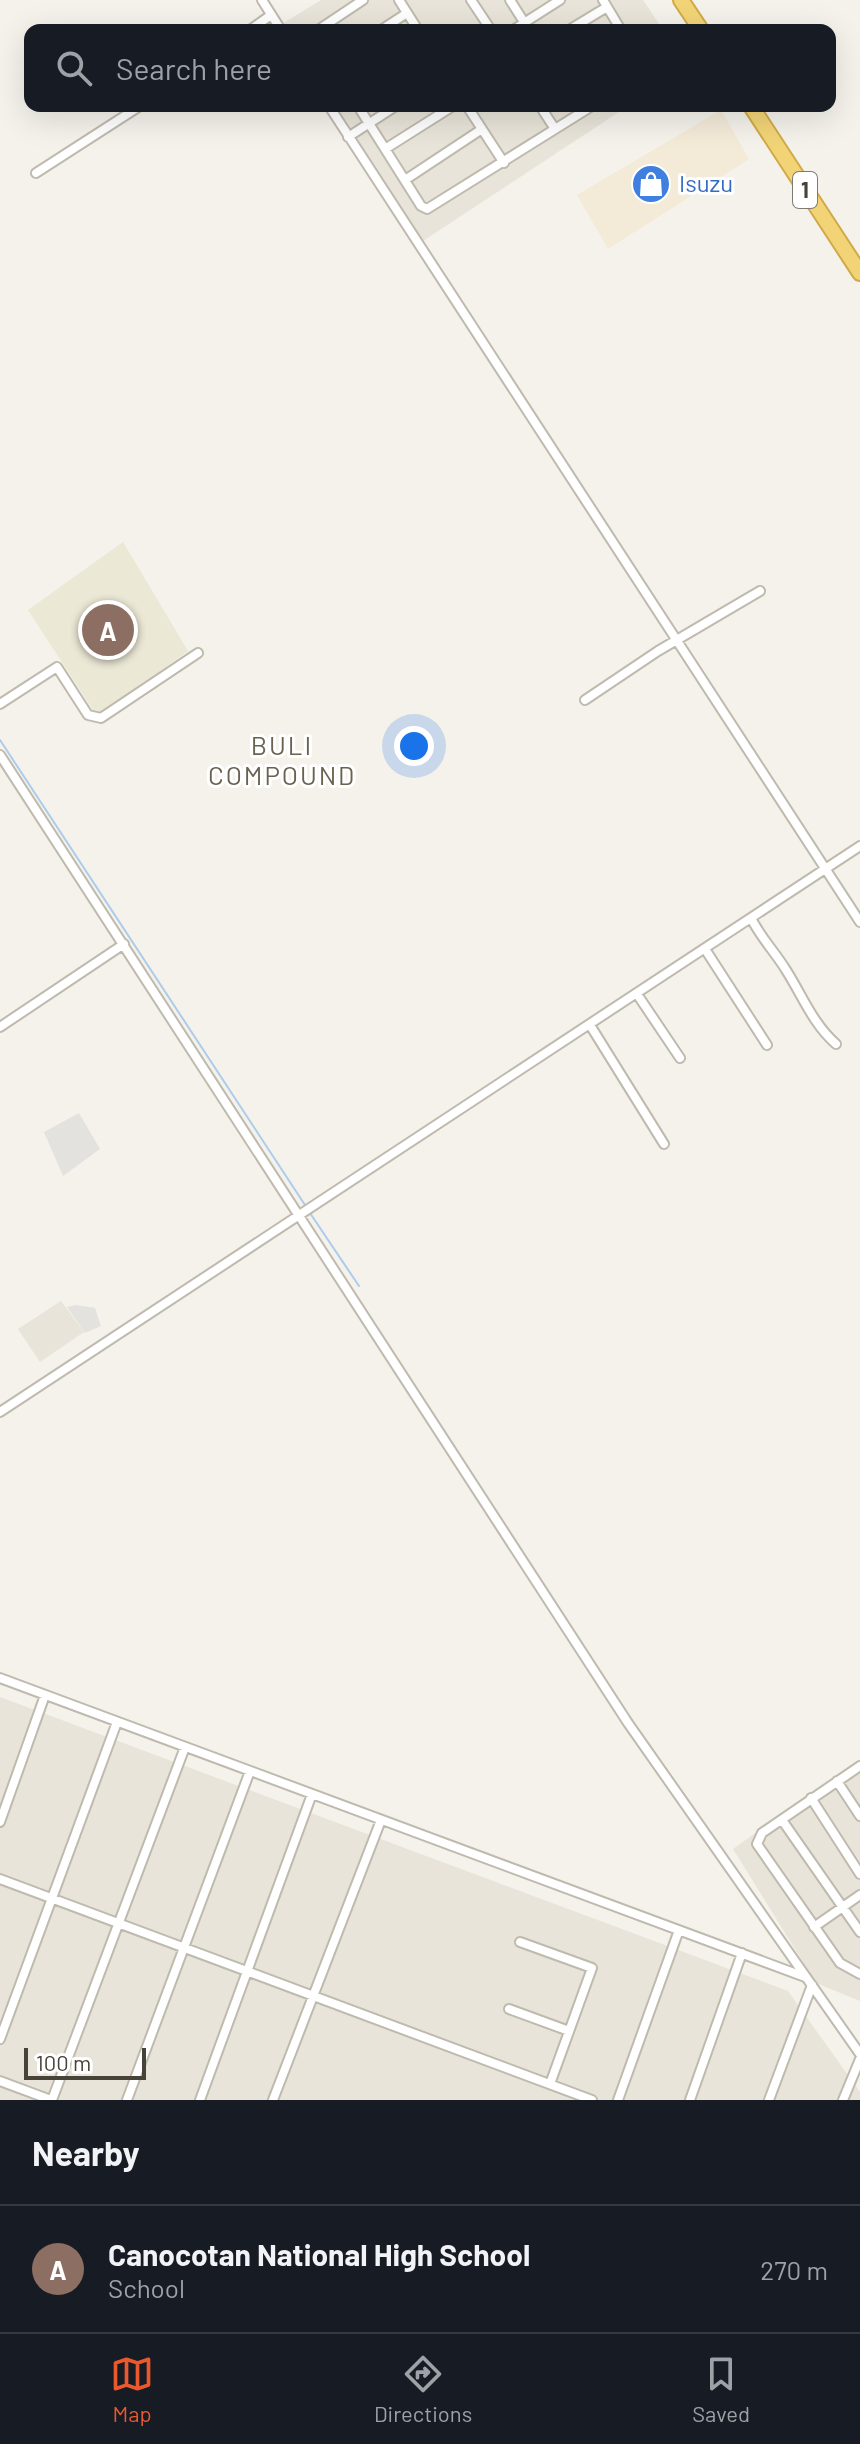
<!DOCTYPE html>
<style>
:root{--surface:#171b24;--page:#20242c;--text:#f1f3f6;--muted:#9ea1a6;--line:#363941;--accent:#e9592d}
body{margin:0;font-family:Barlow,sans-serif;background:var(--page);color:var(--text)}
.scale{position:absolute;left:24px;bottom:20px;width:122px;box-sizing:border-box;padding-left:8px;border:4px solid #484339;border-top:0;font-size:22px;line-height:28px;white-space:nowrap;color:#484339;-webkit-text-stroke:6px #fff;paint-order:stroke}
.you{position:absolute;left:414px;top:746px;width:28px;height:28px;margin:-20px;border:6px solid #fff;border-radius:50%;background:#1a73e8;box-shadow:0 0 0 12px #1a73e833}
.badge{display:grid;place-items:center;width:52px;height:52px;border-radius:50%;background:var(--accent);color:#fff;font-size:26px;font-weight:700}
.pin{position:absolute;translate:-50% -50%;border:4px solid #fff;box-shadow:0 2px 8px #0006}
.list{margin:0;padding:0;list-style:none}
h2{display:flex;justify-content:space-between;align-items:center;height:104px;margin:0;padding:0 32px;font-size:34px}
h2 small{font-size:26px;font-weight:400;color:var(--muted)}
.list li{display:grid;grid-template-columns:52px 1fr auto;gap:24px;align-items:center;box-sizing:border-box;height:128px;padding:0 32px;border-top:2px solid var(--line)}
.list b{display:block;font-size:30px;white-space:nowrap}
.list p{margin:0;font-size:26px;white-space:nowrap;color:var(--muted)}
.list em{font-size:26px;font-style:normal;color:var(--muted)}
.icon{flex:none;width:44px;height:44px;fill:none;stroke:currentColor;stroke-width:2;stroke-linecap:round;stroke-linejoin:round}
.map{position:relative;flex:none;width:860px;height:2100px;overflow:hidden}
.search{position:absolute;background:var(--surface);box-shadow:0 8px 32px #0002;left:24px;right:24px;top:24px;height:88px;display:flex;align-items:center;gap:20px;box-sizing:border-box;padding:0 28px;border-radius:16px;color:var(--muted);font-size:30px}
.sheet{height:232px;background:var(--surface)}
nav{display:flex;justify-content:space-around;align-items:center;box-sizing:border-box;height:112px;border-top:2px solid var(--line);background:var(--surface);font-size:22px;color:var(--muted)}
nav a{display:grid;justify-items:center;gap:4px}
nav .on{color:var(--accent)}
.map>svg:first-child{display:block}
.residential{fill:#e8e4d9}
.commercial{fill:#f4ead8}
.education{fill:#ece8d6}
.parking{fill:#e3e2df}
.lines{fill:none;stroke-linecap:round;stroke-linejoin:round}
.stream{stroke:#adcceb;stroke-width:2}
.street-casing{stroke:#bfbaae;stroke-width:12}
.highway-casing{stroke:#d1aa47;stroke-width:18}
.street{stroke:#fff;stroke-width:8}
.highway{stroke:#f2d477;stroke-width:14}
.labels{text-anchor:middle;stroke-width:6;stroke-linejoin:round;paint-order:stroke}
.shield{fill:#fff;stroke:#7f7b74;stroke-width:2}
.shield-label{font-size:22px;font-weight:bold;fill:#484339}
.shop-label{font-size:24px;fill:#366cbe;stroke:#fff;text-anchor:start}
.neighbourhood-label{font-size:26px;letter-spacing:2px;fill:#6a6251;stroke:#fff}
</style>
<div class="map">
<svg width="860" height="2100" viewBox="0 0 860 2100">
<rect width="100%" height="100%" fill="#f4f2eb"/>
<path class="residential" d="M 321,0 L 643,0 L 663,30 L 286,30 L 282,24 Z
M 334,106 L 628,106 L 423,241 Z
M 61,1301 L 84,1332 L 40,1362 L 18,1329 Z
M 0,1697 L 788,1991 L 860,2092 L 860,2100 L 0,2100 Z
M 860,1759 L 860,2001 L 816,1983 L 733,1849 Z"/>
<path class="commercial" d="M 721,110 L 749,159 L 608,249 L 577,195 Z"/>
<path class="education" d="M 123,542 L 188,651 L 97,716 L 28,610 Z"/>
<path class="parking" d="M 79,1113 L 100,1149 L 63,1176 L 44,1132 Z
M 76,1305 L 95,1308 L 101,1326 L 85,1333 L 67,1307 Z"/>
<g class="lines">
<path class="stream" d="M 0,740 L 305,1205
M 310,1213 L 359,1286"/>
<g class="street-casing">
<path id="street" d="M 262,0 L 281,30
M 399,0 L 418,30
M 471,0 L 491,30
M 510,0 L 529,30
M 603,0 L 621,30
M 250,30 L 271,15
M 318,30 L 363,0
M 381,30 L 407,13
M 513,30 L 560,0
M 569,30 L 607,7
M 329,106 L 860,922
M 358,106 L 421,206 L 427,209 L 592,106
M 467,106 L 504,163
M 540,106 L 555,129
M 348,137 L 396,106
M 385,149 L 453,106
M 36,173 L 140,106
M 405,180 L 482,129
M 585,700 L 658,651 L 760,591
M 0,704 L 57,667 L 88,715 L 101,718 L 198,653
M 0,755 L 628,1723 L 860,2054
M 751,918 C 761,938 775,952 786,970 C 802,995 813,1024 836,1044
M 705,949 L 767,1045
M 637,994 L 680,1058
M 590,1025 L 664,1144
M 0,1027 L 124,944
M 0,1412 L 860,846
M 0,1678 L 805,1977
M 860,1766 L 762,1833 L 757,1844 L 840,1963 L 860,1974
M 837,1781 L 860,1816
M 811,1798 L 860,1874
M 782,1820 L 860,1932
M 0,1822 L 45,1695
M 0,1879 L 592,2100
M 814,1927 L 860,1895
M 520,1942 L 592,1968 L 550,2084
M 509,2009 L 569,2031
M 0,2039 L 117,1722
M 0,2081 L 51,2100
M 52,2100 L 185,1747
M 127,2100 L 250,1771
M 200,2100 L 312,1794
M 273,2100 L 381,1820
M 618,2100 L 679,1930
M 690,2100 L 742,1953
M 769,2100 L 812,1985
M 843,2100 L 860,2059"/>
</g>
<g class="highway-casing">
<path id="highway" d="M 681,0 L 701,30
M 751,106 L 860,273"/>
</g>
<use href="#street" class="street"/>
<use href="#highway" class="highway"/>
</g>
<defs>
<g id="shop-disc" transform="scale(2)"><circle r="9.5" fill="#3f7fe0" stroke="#fff"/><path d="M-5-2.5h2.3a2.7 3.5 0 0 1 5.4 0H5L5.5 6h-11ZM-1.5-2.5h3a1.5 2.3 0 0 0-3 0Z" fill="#fff"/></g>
</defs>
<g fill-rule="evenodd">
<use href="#shop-disc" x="651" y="184"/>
</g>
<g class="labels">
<rect class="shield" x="793" y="172" width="24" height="36" rx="6"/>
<g class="shield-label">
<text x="805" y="198">1</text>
</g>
<g class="shop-label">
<text x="679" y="192">Isuzu</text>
</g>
<g class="neighbourhood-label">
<text x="282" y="755">BULI<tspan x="282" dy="30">COMPOUND</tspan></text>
</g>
</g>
</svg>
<div class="scale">100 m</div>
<div class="you"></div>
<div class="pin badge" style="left:108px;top:630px;background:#8d6e63">A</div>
<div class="search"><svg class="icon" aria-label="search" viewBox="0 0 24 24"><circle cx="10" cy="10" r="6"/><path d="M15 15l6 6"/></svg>Search here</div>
</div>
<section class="sheet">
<h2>Nearby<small></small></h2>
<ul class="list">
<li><span class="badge" style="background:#8d6e63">A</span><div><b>Canocotan National High School</b><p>School</p></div><em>270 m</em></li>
</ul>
</section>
<nav>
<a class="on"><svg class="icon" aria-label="map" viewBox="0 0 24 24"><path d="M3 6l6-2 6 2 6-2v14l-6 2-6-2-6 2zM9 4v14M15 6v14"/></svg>Map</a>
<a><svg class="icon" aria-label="directions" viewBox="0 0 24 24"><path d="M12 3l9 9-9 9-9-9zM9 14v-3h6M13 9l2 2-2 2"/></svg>Directions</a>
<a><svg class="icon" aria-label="saved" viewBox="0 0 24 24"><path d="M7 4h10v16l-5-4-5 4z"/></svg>Saved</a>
</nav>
